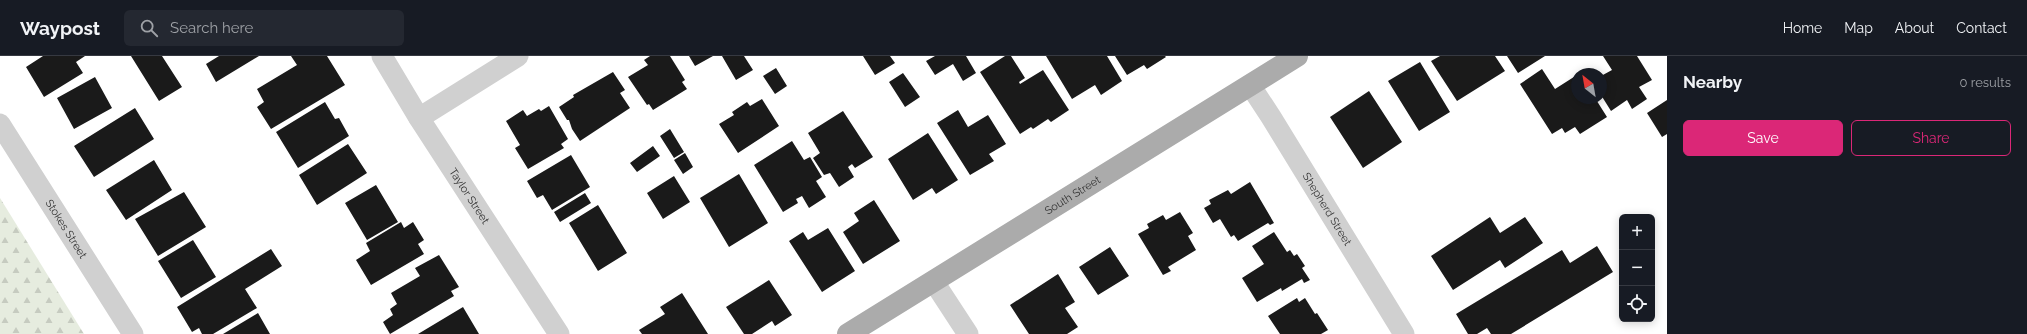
<!DOCTYPE html>
<meta charset="utf-8">
<style>
:root{--surface:#171b24;--page:#242831;--text:#f1f3f6;--muted:#9ea1a6;--line:#363941;--accent:#db2777}
body{margin:0;font-family:Raleway,sans-serif;background:var(--page);color:var(--text)}
.controls{position:absolute;right:12px;bottom:12px;display:grid;overflow:hidden;border-radius:6px;box-shadow:0 2px 10px #0003}
.controls button{width:36px;height:36px;display:grid;place-items:center;padding:0;border:0;border-bottom:1px solid var(--line);background:var(--surface);color:var(--text);font:20px sans-serif}
.compass{position:absolute;left:1571px;top:12px;width:36px;height:36px;border-radius:50%;background:var(--surface);box-shadow:0 2px 10px #0003;rotate:329deg}
.list{margin:0;padding:0;list-style:none}
h2{display:flex;justify-content:space-between;align-items:center;height:52px;margin:0;padding:0 16px;font-size:17px}
h2 small{font-size:13px;font-weight:400;color:var(--muted)}
.actions{display:flex;gap:8px;padding:12px 16px}
.actions a{flex:1;padding:9px 0;border:1px solid var(--accent);border-radius:6px;text-align:center;font-size:14px;color:var(--accent)}
.actions .main{background:var(--accent);color:#fff}
.icon{flex:none;width:22px;height:22px;fill:none;stroke:currentColor;stroke-width:2;stroke-linecap:round;stroke-linejoin:round}
.map{position:relative;flex:none;width:1667px;height:278px;overflow:hidden}
header{display:flex;align-items:center;gap:24px;box-sizing:border-box;height:56px;padding:0 20px;background:var(--surface);border-bottom:1px solid var(--line)}
header strong{font-size:19px}
nav{display:flex;gap:22px;margin-inline-start:auto;font-size:14px}
.search{width:280px;height:36px;background:var(--page);display:flex;align-items:center;gap:10px;box-sizing:border-box;padding:0 14px;border-radius:6px;color:var(--muted);font-size:15px}
main{display:flex}
aside{flex:1;background:var(--surface)}
.map>svg:first-child{display:block}
.forest{fill:url(#forest-firs)}
.building{fill:#1a1a1a}
.lines{fill:none;stroke-linecap:round;stroke-linejoin:round}
.street{stroke:#d0d0d0;stroke-width:21}
.primary{stroke:#ababab;stroke-width:22}
.labels{text-anchor:middle;stroke-width:4;stroke-linejoin:round;paint-order:stroke}
.street-label{font-size:11px;fill:#333;stroke:#fff}
</style>
<header>
<strong>Waypost</strong>
<div class="search"><svg class="icon" aria-label="search" viewBox="0 0 24 24"><circle cx="10" cy="10" r="6"/><path d="M15 15l6 6"/></svg>Search here</div>
<nav><a>Home</a><a>Map</a><a>About</a><a>Contact</a></nav>
</header>
<main>
<div class="map">
<svg width="1667" height="278" viewBox="0 0 1667 278">
<defs>
<pattern id="forest-firs" width="22" height="20" patternUnits="userSpaceOnUse"><rect width="22" height="20" fill="#e6ecdf"/><path d="M5 1l3.5 6h-7zM16 11l3.5 6h-7z" fill="#c6cbc0"/></pattern>
</defs>
<rect width="100%" height="100%" fill="#fff"/>
<path class="forest" d="M 0,142 L 84,278 L 0,278 Z"/>
<path class="building" d="M 43,0 L 85,0 L 76,6 L 83,17 L 44,41 L 26,11 Z
M 131,0 L 162,0 L 182,31 L 159,45 Z
M 219,0 L 259,0 L 216,26 L 206,8 Z
M 291,0 L 327,0 L 345,29 L 271,73 L 257,51 L 264,46 L 257,33 L 297,9 Z
M 650,0 L 670,0 L 685,24 L 682,26 L 687,33 L 653,54 L 649,48 L 647,49 L 628,21 L 648,9 L 644,4 Z
M 689,0 L 713,0 L 695,10 Z
M 722,0 L 744,0 L 753,14 L 736,24 Z
M 863,0 L 890,0 L 895,7 L 875,19 Z
M 935,0 L 966,0 L 976,17 L 963,25 L 953,8 L 935,19 L 926,5 Z
M 1005,0 L 1011,0 L 1025,22 L 1019,26 L 1020,28 L 1043,14 L 1069,54 L 1051,66 L 1048,63 L 1033,73 L 1031,71 L 1020,78 L 980,16 Z
M 1046,0 L 1107,0 L 1122,25 L 1101,39 L 1095,29 L 1072,43 Z
M 1115,0 L 1165,0 L 1166,1 L 1147,13 L 1144,9 L 1127,19 Z
M 1440,0 L 1495,0 L 1505,15 L 1457,45 L 1431,5 Z
M 1507,0 L 1545,0 L 1518,17 Z
M 1603,0 L 1637,0 L 1652,24 L 1639,31 L 1647,43 L 1632,53 L 1627,44 L 1611,55 L 1601,39 L 1601,20 L 1612,14 Z
M 1420,6 L 1450,56 L 1419,75 L 1388,25 Z
M 776,12 L 787,30 L 775,38 L 763,20 Z
M 1542,13 L 1555,33 L 1577,19 L 1577,42 L 1595,42 L 1607,61 L 1580,78 L 1575,71 L 1565,77 L 1562,72 L 1552,78 L 1520,28 Z
M 613,16 L 625,34 L 620,37 L 630,52 L 580,85 L 572,73 L 569,64 L 567,64 L 559,51 L 574,41 L 573,39 Z
M 903,17 L 920,41 L 905,51 L 889,26 Z
M 95,21 L 112,52 L 74,73 L 57,42 Z
M 1369,35 L 1402,86 L 1363,112 L 1330,61 Z
M 762,43 L 779,70 L 738,97 L 719,68 L 734,59 L 732,56 L 747,46 L 750,50 Z
M 1667,44 L 1667,78 L 1662,81 L 1647,57 Z
M 325,46 L 335,63 L 339,62 L 349,80 L 298,112 L 276,76 Z
M 549,50 L 568,83 L 561,88 L 564,92 L 528,113 L 515,92 L 520,89 L 506,65 L 523,54 L 527,60 L 539,53 L 541,55 Z
M 135,52 L 154,83 L 94,121 L 74,90 Z
M 958,54 L 968,71 L 988,59 L 1006,88 L 989,98 L 994,105 L 970,119 L 937,67 Z
M 843,55 L 873,101 L 855,112 L 852,108 L 848,111 L 854,121 L 839,131 L 830,117 L 824,119 L 813,102 L 820,97 L 808,77 Z
M 670,73 L 684,96 L 674,102 L 660,80 Z
M 928,77 L 958,124 L 936,138 L 932,132 L 913,144 L 888,103 Z
M 792,85 L 804,104 L 810,101 L 822,121 L 816,125 L 826,141 L 809,152 L 802,140 L 796,143 L 798,147 L 783,156 L 754,109 Z
M 348,88 L 367,117 L 317,149 L 299,119 Z
M 653,90 L 660,100 L 637,116 L 630,107 Z
M 685,97 L 693,111 L 683,118 L 674,104 Z
M 571,99 L 590,131 L 552,154 L 543,139 L 537,142 L 527,125 Z
M 154,104 L 172,134 L 126,164 L 106,134 Z
M 739,118 L 768,167 L 729,191 L 700,142 Z
M 674,120 L 690,146 L 663,163 L 647,137 Z
M 1250,126 L 1274,167 L 1270,169 L 1268,167 L 1238,185 L 1234,179 L 1231,181 L 1220,163 L 1213,167 L 1204,152 L 1211,148 L 1209,144 L 1228,134 L 1231,138 Z
M 376,129 L 398,166 L 367,184 L 345,147 Z
M 184,136 L 206,171 L 158,200 L 135,163 Z
M 585,137 L 591,147 L 560,166 L 554,156 Z
M 874,144 L 900,185 L 863,208 L 843,176 L 859,165 L 854,157 Z
M 598,149 L 627,197 L 598,215 L 569,167 Z
M 1180,156 L 1193,177 L 1188,180 L 1196,194 L 1168,211 L 1171,215 L 1163,219 L 1138,178 L 1149,172 L 1147,168 L 1163,159 L 1166,164 Z
M 1490,161 L 1500,177 L 1525,161 L 1543,187 L 1505,212 L 1500,204 L 1453,234 L 1431,200 Z
M 401,166 L 404,172 L 413,166 L 424,184 L 418,188 L 424,198 L 371,229 L 356,204 L 370,195 L 366,187 Z
M 828,172 L 855,215 L 822,236 L 789,185 L 803,176 L 808,184 Z
M 1274,176 L 1287,196 L 1290,194 L 1294,200 L 1297,198 L 1305,210 L 1302,212 L 1310,224 L 1304,227 L 1302,223 L 1282,235 L 1281,232 L 1257,246 L 1242,222 L 1264,208 L 1252,190 Z
M 193,184 L 216,221 L 181,242 L 158,205 Z
M 1597,190 L 1613,216 L 1511,278 L 1491,278 L 1487,272 L 1477,278 L 1468,278 L 1456,258 L 1562,194 L 1570,207 Z
M 1110,191 L 1129,220 L 1098,239 L 1079,211 Z
M 271,193 L 282,210 L 245,233 L 257,252 L 213,278 L 202,278 L 199,272 L 192,276 L 177,251 Z
M 439,199 L 459,231 L 451,235 L 454,240 L 390,278 L 383,266 L 393,259 L 390,253 L 397,248 L 391,237 L 420,220 L 415,212 Z
M 1058,218 L 1075,246 L 1065,252 L 1078,271 L 1067,278 L 1029,278 L 1010,249 Z
M 769,224 L 792,259 L 775,270 L 772,265 L 752,278 L 744,278 L 726,251 Z
M 682,237 L 708,278 L 642,278 L 639,274 L 665,258 L 660,251 Z
M 1297,242 L 1299,246 L 1305,242 L 1315,258 L 1317,257 L 1328,274 L 1321,278 L 1280,278 L 1268,260 Z
M 463,251 L 479,278 L 418,278 Z
M 258,257 L 270,278 L 223,278 Z"/>
<g class="lines">
<g class="street">
<path id="s1" d="M 382,0 L 419,62 L 559,278"/>
<path id="s2" d="M 1250,29 L 1271,61 L 1404,278"/>
<path d="M 419,62 L 518,0"/>
<path id="s3" d="M 0,68 L 133,278"/>
<path d="M 934,226 L 968,278"/>
</g>
<path class="primary" id="s4" d="M 848,278 L 1297,0"/>
</g>
<g class="labels">
<g class="street-label">
<text dy="4" stroke="none"><textPath href="#s4" startOffset="264">South Street</textPath></text>
<text dy="4" stroke="none"><textPath href="#s1" startOffset="165">Taylor Street</textPath></text>
<text dy="4" stroke="none"><textPath href="#s2" startOffset="146">Shepherd Street</textPath></text>
<text dy="4" stroke="none"><textPath href="#s3" startOffset="124">Stokes Street</textPath></text>
</g>
</g>
</svg>
<div class="controls">
<button>+</button>
<button>−</button>
<button><svg class="icon" aria-label="locate" viewBox="0 0 24 24"><circle cx="12" cy="12" r="6"/><path d="M12 2v4M12 18v4M2 12h4M18 12h4"/></svg></button>
</div>
<svg class="compass" viewBox="-18 -18 36 36"><path d="M0-13l5 13h-10z" fill="#e53935"/><path d="M0 13l5-13h-10z" fill="#9ea1a6"/></svg>
</div>
<aside>
<h2>Nearby<small>0 results</small></h2>
<ul class="list">
</ul>
<div class="actions"><a class="main">Save</a><a>Share</a></div>
</aside>
</main>
